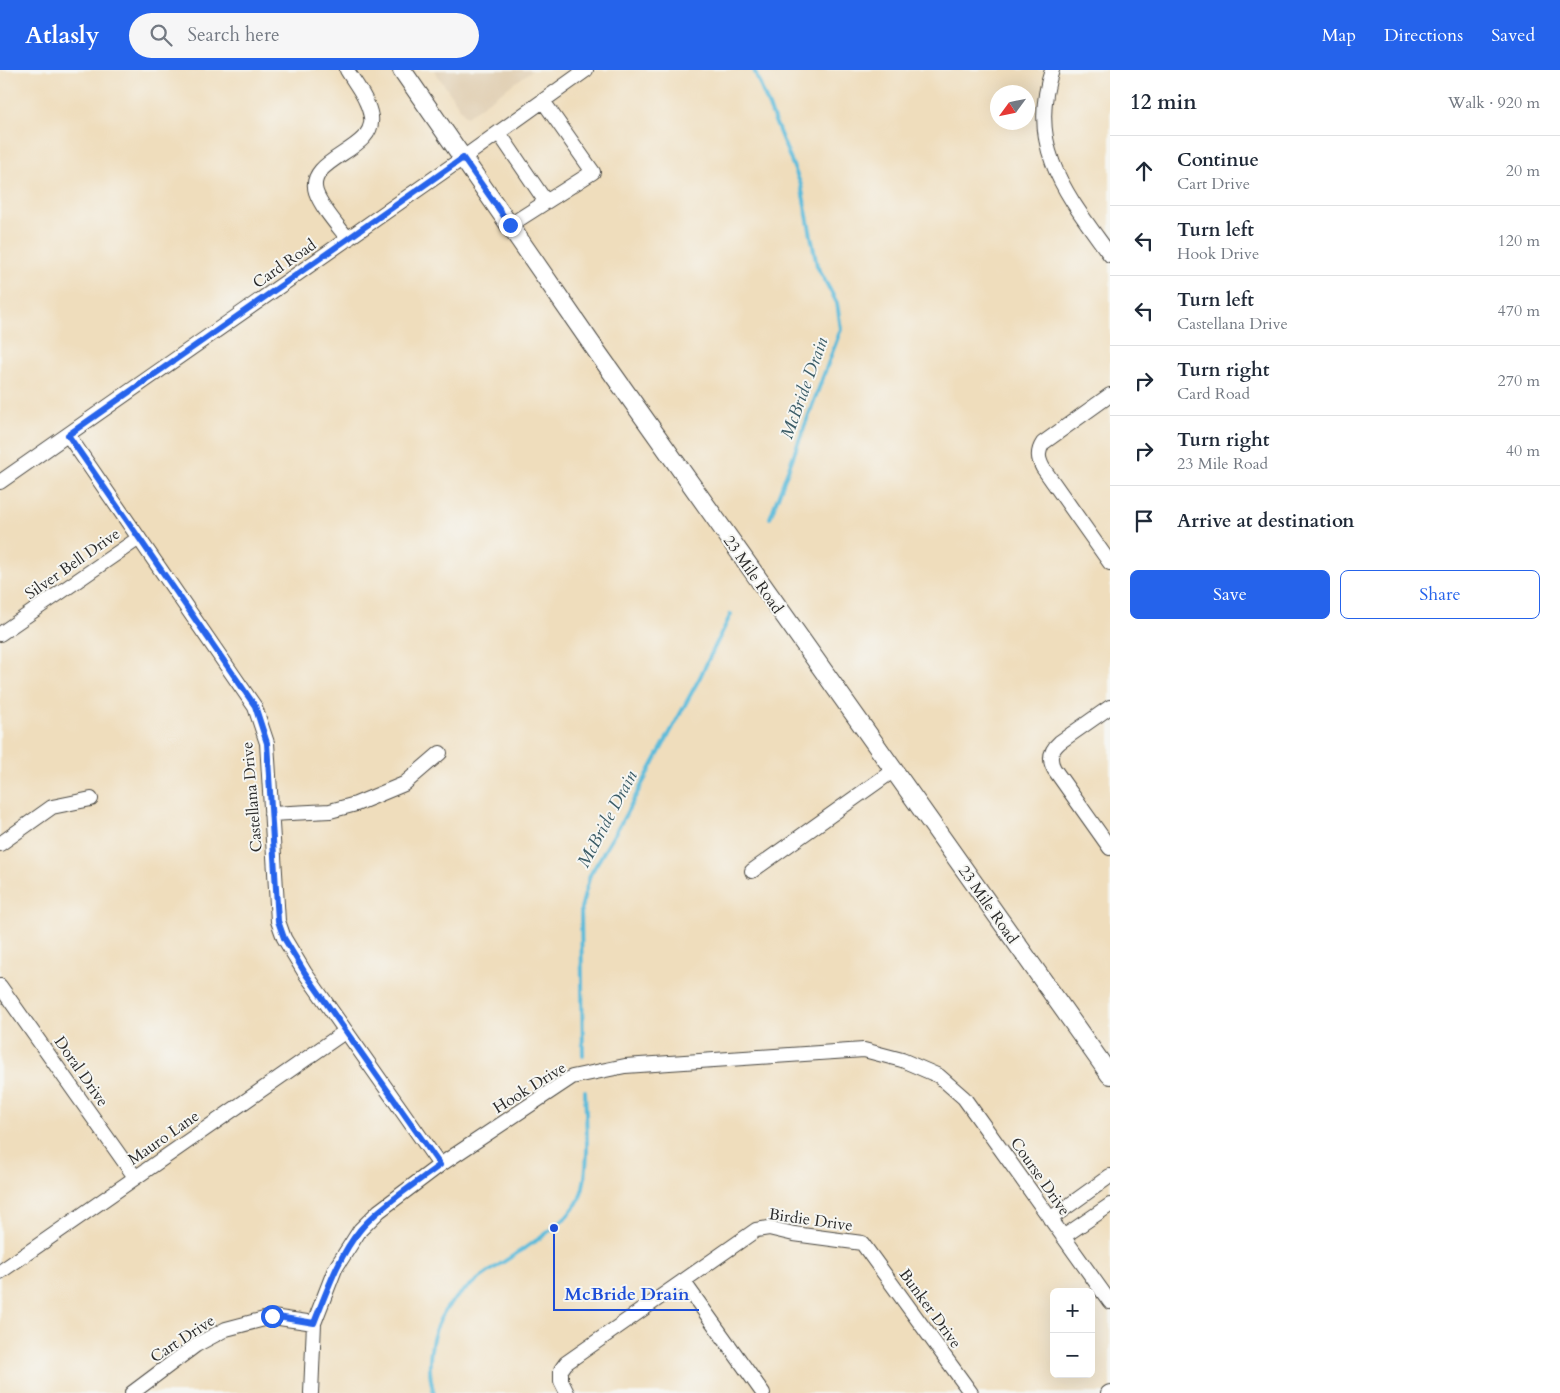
<!DOCTYPE html>
<meta charset="utf-8">
<style>
:root{--surface:#fff;--page:#f6f6f7;--text:#1f2937;--muted:#747a83;--line:#e0e1e3;--accent:#2563eb}
body{margin:0;font-family:Cardo,serif;background:var(--page);color:var(--text)}
.controls{position:absolute;right:15px;bottom:15px;display:grid;overflow:hidden;border-radius:8px;box-shadow:0 5px 20px #0002}
.controls button{width:45px;height:45px;display:grid;place-items:center;padding:0;border:0;border-bottom:1px solid var(--line);background:var(--surface);color:var(--text);font:25px sans-serif}
.compass{position:absolute;left:990px;top:15px;width:45px;height:45px;border-radius:50%;background:var(--surface);box-shadow:0 5px 20px #0002;rotate:237deg}
.stop{position:absolute;width:15px;height:15px;margin:-11px;border:4px solid #2563eb;border-radius:50%;background:#fff}
.stop.end{background:#2563eb;border-color:#fff;box-shadow:0 1px 5px #0008}
.list{margin:0;padding:0;list-style:none}
h2{display:flex;justify-content:space-between;align-items:center;height:65px;margin:0;padding:0 20px;font-size:21px}
h2 small{font-size:16px;font-weight:400;color:var(--muted)}
.list li{display:grid;grid-template-columns:32px 1fr auto;gap:15px;align-items:center;box-sizing:border-box;height:70px;padding:0 20px;border-top:1px solid var(--line)}
.list b{display:block;font-size:19px;white-space:nowrap}
.list p{margin:0;font-size:16px;white-space:nowrap;color:var(--muted)}
.list em{font-size:16px;font-style:normal;color:var(--muted)}
.actions{display:flex;gap:10px;padding:15px 20px}
.actions a{flex:1;padding:11px 0;border:1px solid var(--accent);border-radius:8px;text-align:center;font-size:18px;color:var(--accent)}
.actions .main{background:var(--accent);color:#fff}
.icon{flex:none;width:28px;height:28px;fill:none;stroke:currentColor;stroke-width:2;stroke-linecap:round;stroke-linejoin:round}
.map{position:relative;flex:none;width:1110px;height:1323px;overflow:hidden}
header{display:flex;align-items:center;gap:30px;box-sizing:border-box;height:70px;padding:0 25px;background:var(--accent);color:#fff}
header strong{font-size:24px}
nav{display:flex;gap:28px;margin-inline-start:auto;font-size:18px}
.search{width:350px;height:45px;background:var(--page);display:flex;align-items:center;gap:12px;box-sizing:border-box;padding:0 18px;border-radius:28px;color:var(--muted);font-size:19px}
main{display:flex}
aside{flex:1;background:var(--surface)}
.map>svg:first-child{display:block}
.built{fill:#e0ceb1}
.lines{fill:none;stroke-linecap:round;stroke-linejoin:round}
.stream{stroke:#5cbbda;stroke-width:4}
.minor-casing{stroke:#484641;stroke-width:16}
.major-casing{stroke:#484641;stroke-width:20}
.minor{stroke:#fff;stroke-width:14}
.major{stroke:#fff;stroke-width:18}
.route{stroke:#2563eb;stroke-width:6}
.labels{text-anchor:middle;stroke-width:4;stroke-linejoin:round;paint-order:stroke}
.street-label{font-size:16px;fill:#2b2b2b;stroke:#f6f6f2}
.water-label{font-size:18px;font-style:italic;fill:#3c5d68;stroke:#f6f6f2}
.leader{fill:none;stroke:#1d4ed8;stroke-width:2}
.callout-dot{fill:#1d4ed8;stroke:#f6f6f2;stroke-width:2}
.callout-label{font-size:18px;text-anchor:middle;font-weight:bold;fill:#1d4ed8;stroke:#f6f6f2;stroke-width:4;stroke-linejoin:round;paint-order:stroke}
</style>
<header>
<strong>Atlasly</strong>
<div class="search"><svg class="icon" aria-label="search" viewBox="0 0 24 24"><circle cx="10" cy="10" r="6"/><path d="M15 15l6 6"/></svg>Search here</div>
<nav><a>Map</a><a>Directions</a><a>Saved</a></nav>
</header>
<main>
<div class="map">
<svg width="1110" height="1323" viewBox="0 0 1110 1323">
<rect width="100%" height="100%" fill="#f6f6f2"/>
<filter id="ink" filterUnits="userSpaceOnUse"><feTurbulence type="fractalNoise" baseFrequency=".02" numOctaves="2"/><feDisplacementMap in="SourceGraphic" scale="10" xChannelSelector="R" yChannelSelector="G"/><feConvolveMatrix kernelMatrix="1 2 1 2 8 2 1 2 1" color-interpolation-filters="sRGB"/></filter>
<filter id="wash" filterUnits="userSpaceOnUse"><feTurbulence type="fractalNoise" baseFrequency=".0096" numOctaves="4" result="noise"/><feDisplacementMap in="SourceGraphic" scale="20" xChannelSelector="R" yChannelSelector="G"/><feGaussianBlur stdDeviation="1.12" result="paint"/><feColorMatrix in="noise" values="0 0 0 0 0 0 0 0 0 0 0 0 0 0 0 0 0 1.4 0 .05"/><feComposite in="paint" operator="in"/></filter>
<g filter="url(#wash)">
<rect width="100%" height="100%" fill="#efddbc"/>
<path class="built" d="M 434,0 L 533,0 L 466,47 Z"/>
<g class="lines">
<path class="stream" d="M 754,0 L 801,115 L 817,196 L 837,233 L 841,259 L 770,448
M 583,986 L 581,838 L 590,805 L 621,753 L 699,609 L 731,544
M 434,1323 C 426,1298 430,1264 444,1242 C 460,1217 512,1187 537,1170 C 554,1158 572,1146 580,1127 C 591,1098 586,1052 585,1021"/>
</g>
</g>
<g filter="url(#ink)">
<g class="lines">
<g class="minor-casing">
<path id="minor" d="M 347,0 C 356,15 368,29 371,47 C 376,81 305,88 316,122 C 321,137 338,156 348,169
M 1052,0 C 1026,78 1068,126 1110,185
M 499,63 L 546,132
M 510,155 L 593,102 L 543,31
M 1110,325 L 1043,373 C 1037,382 1038,389 1043,398 L 1110,493
M 68,365 L 255,637 L 267,673 L 278,851 L 284,868 L 305,903 L 440,1095
M 0,412 L 463,88 L 586,0
M 0,564 L 139,468
M 1110,637 L 1060,672 C 1051,680 1048,688 1054,699 L 1110,778
M 271,744 L 330,741 L 356,734 L 404,714 L 440,683
M 0,774 L 52,737 L 91,729
M 752,801 L 894,700
M 0,916 L 135,1107
M 1050,1149 L 1110,1106
M 1063,1167 L 1110,1135
M 0,1202 L 346,961
M 683,1211 L 763,1323
M 132,1323 L 196,1275 L 226,1259 L 272,1247 L 314,1253
M 311,1323 L 314,1253 L 335,1199 L 360,1160 L 379,1141 L 440,1095 L 572,1007 L 625,996 L 864,980 L 902,990 L 939,1006 L 964,1028 L 1110,1232
M 567,1323 L 561,1311 L 561,1300 L 566,1293 L 756,1160 L 769,1158 L 794,1164 L 862,1173 L 971,1323
M 1108,1323 L 1110,1322"/>
</g>
<g class="major-casing">
<path id="major" d="M 402,0 L 593,276 L 1110,1005"/>
</g>
<use href="#minor" class="minor"/>
<use href="#major" class="major"/>
</g>
</g>
<g class="lines" filter="url(#ink)">
<path class="route" d="M 272,1246 L 314,1253 C 327,1221 338,1187 360,1160 C 378,1138 416,1113 440,1095 L 305,903 L 284,868 L 278,851 L 267,673 L 255,636 L 68,365 L 463,88 L 510,155"/>
</g>
<g class="labels">
<g class="street-label">
<text transform="translate(284 193) rotate(-35)" y="6">Card Road</text>
<text transform="translate(72 493) rotate(-35)" y="6">Silver Bell Drive</text>
<text transform="translate(754 504) rotate(55)" y="6">23 Mile Road</text>
<text transform="translate(251 727) rotate(-95)" y="6">Castellana Drive</text>
<text transform="translate(989 834) rotate(55)" y="6">23 Mile Road</text>
<text transform="translate(82 1001) rotate(55)" y="6">Doral Drive</text>
<text transform="translate(529 1017) rotate(-32)" y="6">Hook Drive</text>
<text transform="translate(163 1067) rotate(-35)" y="6">Mauro Lane</text>
<text transform="translate(1041 1106) rotate(55)" y="6">Course Drive</text>
<text transform="translate(811 1149) rotate(8)" y="6">Birdie Drive</text>
<text transform="translate(931 1238) rotate(54)" y="6">Bunker Drive</text>
<text transform="translate(182 1268) rotate(-33)" y="6">Cart Drive</text>
</g>
<g class="water-label">
<text transform="translate(804 318) rotate(-70)" y="6">McBride Drain</text>
<text transform="translate(607 749) rotate(-62)" y="6">McBride Drain</text>
</g>
</g>
<path class="leader" d="M554 1158L554 1240H699"/>
<circle class="callout-dot" cx="554" cy="1158" r="5"/>
<g class="callout-label">
<text x="627" y="1230">McBride Drain</text>
</g>
</svg>
<div class="controls">
<button>+</button>
<button>−</button>
</div>
<svg class="compass" viewBox="-18 -18 36 36"><path d="M0-13l5 13h-10z" fill="#e53935"/><path d="M0 13l5-13h-10z" fill="#747a83"/></svg>
<div class="stop" style="left:272px;top:1246px"></div>
<div class="stop end" style="left:510px;top:155px"></div>
</div>
<aside>
<h2>12 min<small>Walk · 920 m</small></h2>
<ul class="list">
<li><svg class="icon" aria-label="ahead" viewBox="0 0 24 24"><path d="M12 20V5M6 11l6-6 6 6"/></svg><div><b>Continue</b><p>Cart Drive</p></div><em>20 m</em></li>
<li><svg class="icon" aria-label="left" viewBox="0 0 24 24"><path d="M17 20v-9H6M10 6l-5 5 5 5"/></svg><div><b>Turn left</b><p>Hook Drive</p></div><em>120 m</em></li>
<li><svg class="icon" aria-label="left" viewBox="0 0 24 24"><path d="M17 20v-9H6M10 6l-5 5 5 5"/></svg><div><b>Turn left</b><p>Castellana Drive</p></div><em>470 m</em></li>
<li><svg class="icon" aria-label="right" viewBox="0 0 24 24"><path d="M7 20v-9h11M14 6l5 5-5 5"/></svg><div><b>Turn right</b><p>Card Road</p></div><em>270 m</em></li>
<li><svg class="icon" aria-label="right" viewBox="0 0 24 24"><path d="M7 20v-9h11M14 6l5 5-5 5"/></svg><div><b>Turn right</b><p>23 Mile Road</p></div><em>40 m</em></li>
<li><svg class="icon" aria-label="arrive" viewBox="0 0 24 24"><path d="M6 21V4h12l-3 4 3 4H6"/></svg><div><b>Arrive at destination</b></div></li>
</ul>
<div class="actions"><a class="main">Save</a><a>Share</a></div>
</aside>
</main>
